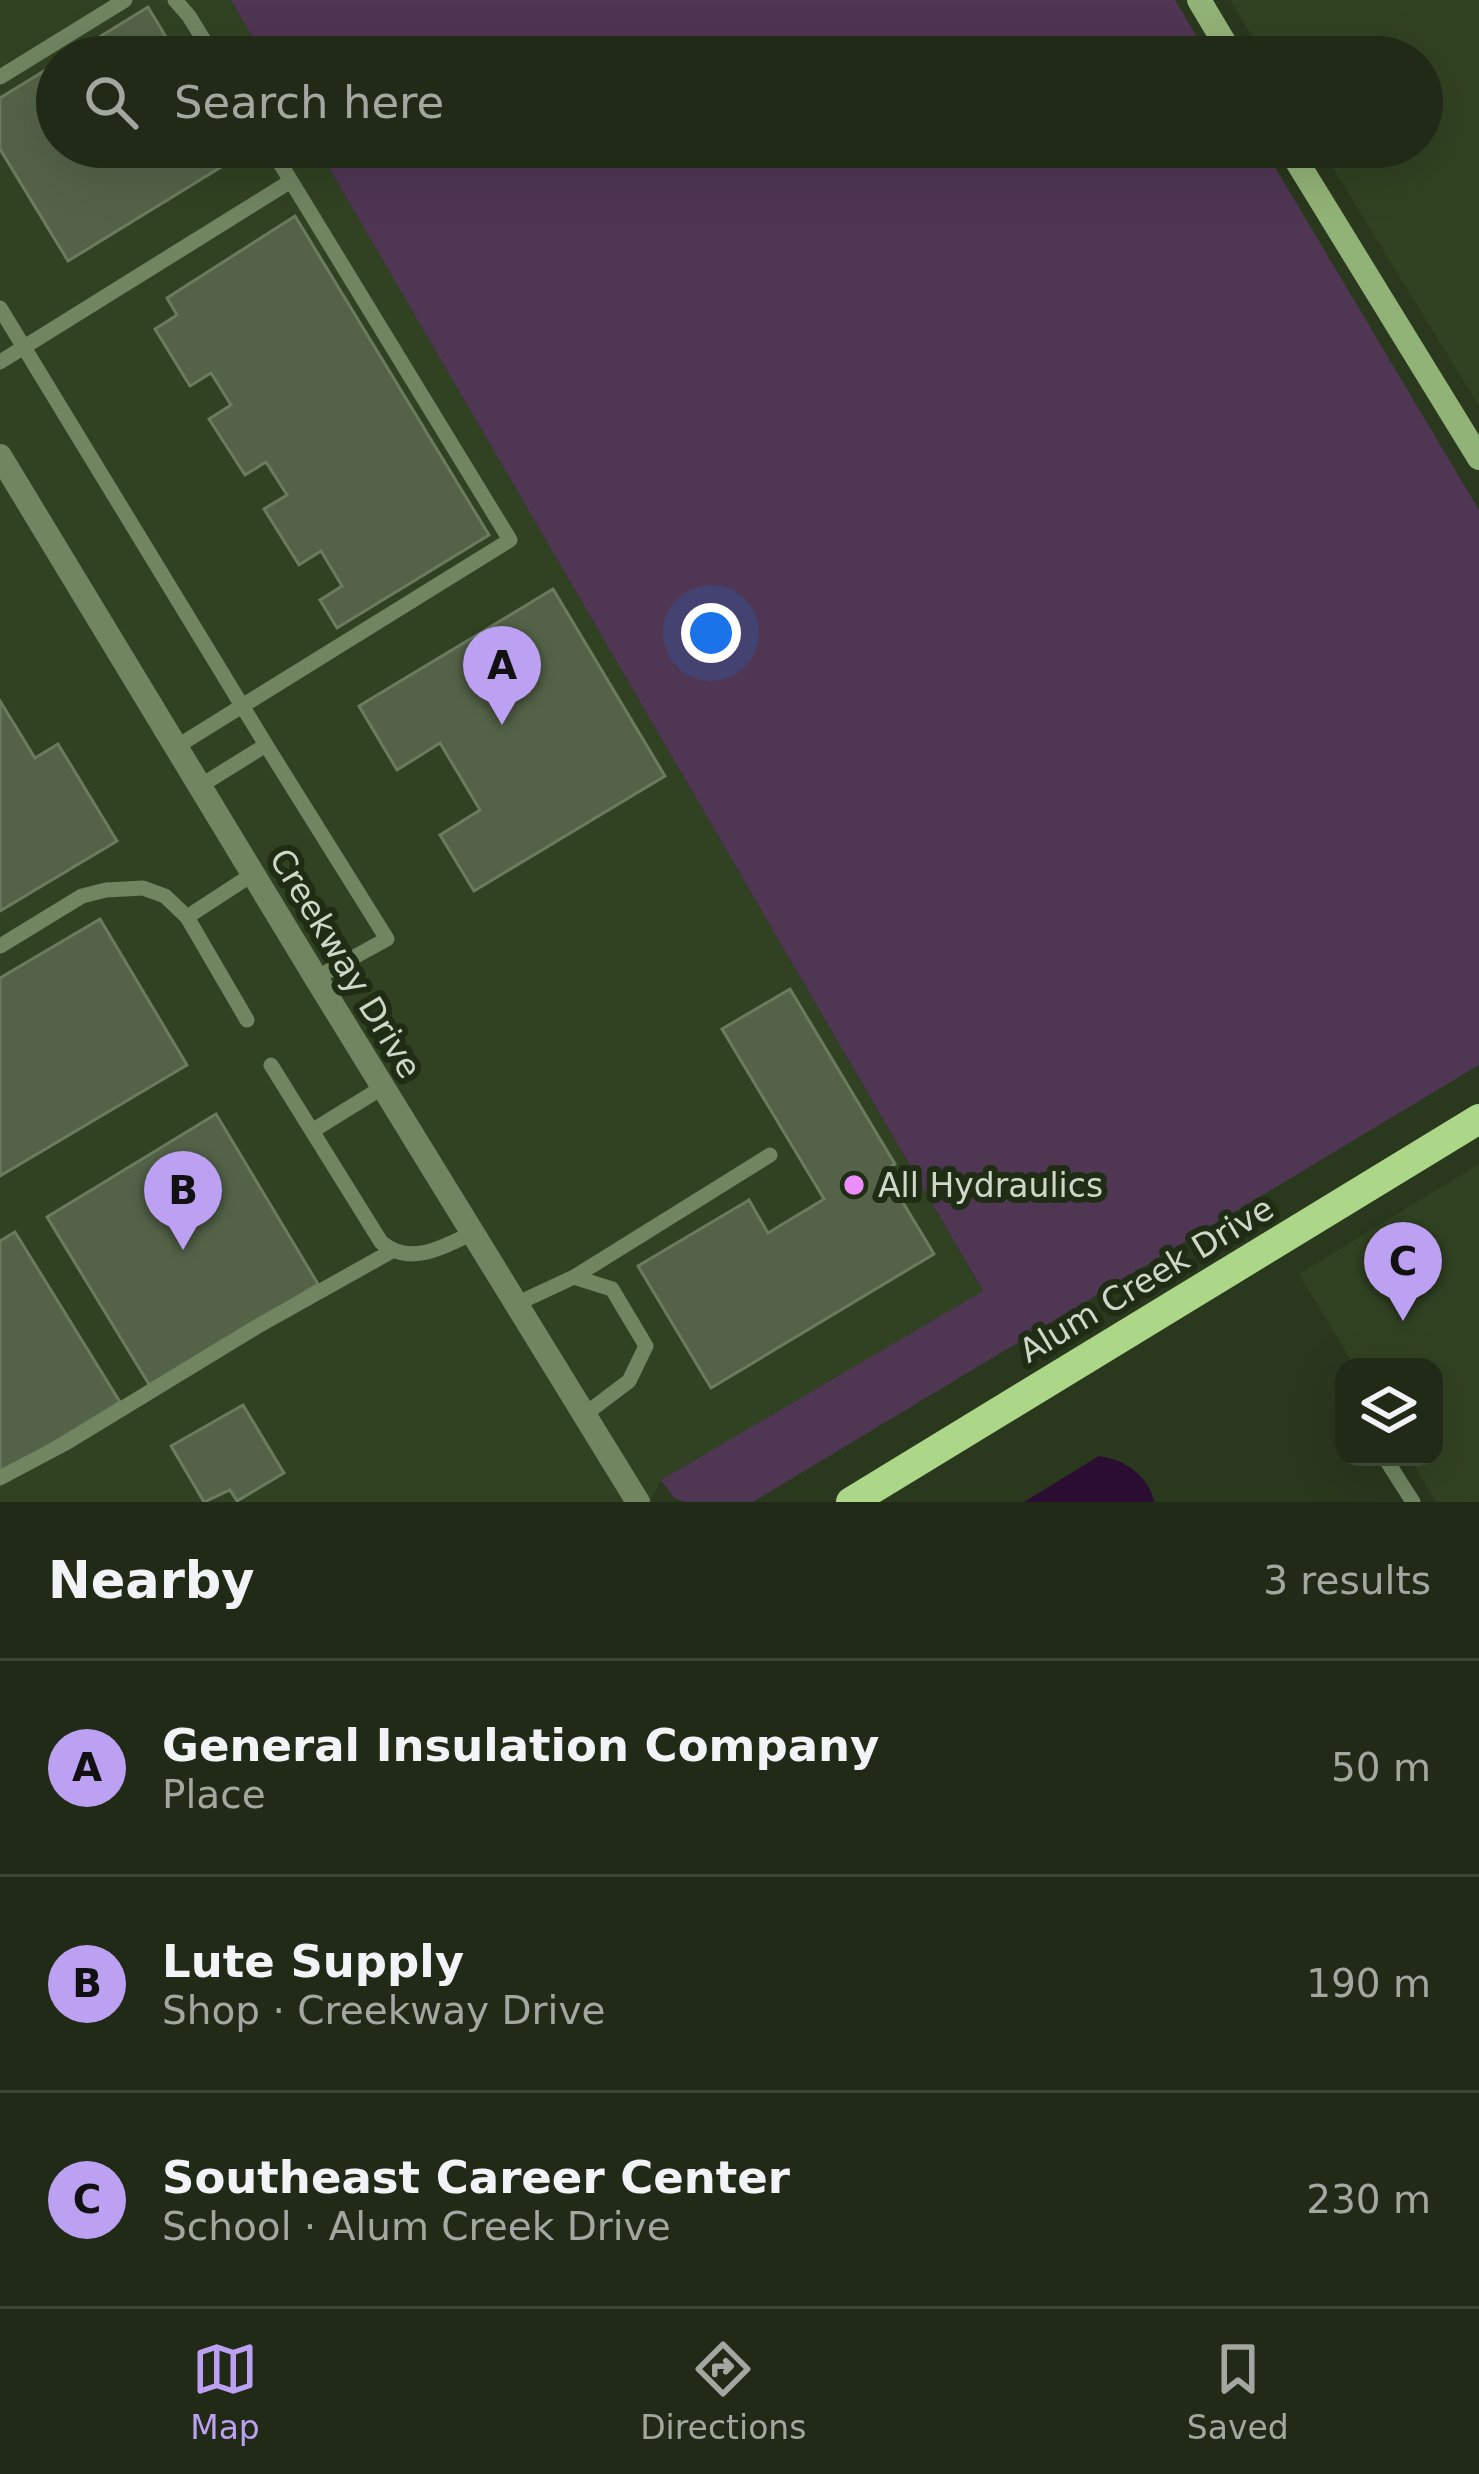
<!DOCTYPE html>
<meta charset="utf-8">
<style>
:root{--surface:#202a16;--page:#28321f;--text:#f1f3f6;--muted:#a2a7a1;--line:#3d4635;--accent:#bca0f2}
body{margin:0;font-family:"DejaVu Sans",sans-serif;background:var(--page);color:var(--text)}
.controls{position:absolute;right:36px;bottom:36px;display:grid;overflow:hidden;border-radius:24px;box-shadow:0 12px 48px #0002}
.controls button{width:108px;height:108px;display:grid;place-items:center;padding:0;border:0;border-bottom:3px solid var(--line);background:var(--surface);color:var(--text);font:60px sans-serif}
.you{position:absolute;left:711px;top:633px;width:42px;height:42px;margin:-30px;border:9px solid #fff;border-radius:50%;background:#1a73e8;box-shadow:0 0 0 18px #1a73e833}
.badge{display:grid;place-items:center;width:78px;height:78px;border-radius:50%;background:var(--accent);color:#111;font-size:39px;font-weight:700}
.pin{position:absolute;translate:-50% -99px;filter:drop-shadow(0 3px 6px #0008)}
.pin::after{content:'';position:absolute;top:63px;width:42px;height:36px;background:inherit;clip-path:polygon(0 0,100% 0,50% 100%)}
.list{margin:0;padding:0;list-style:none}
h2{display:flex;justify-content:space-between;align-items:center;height:156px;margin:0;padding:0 48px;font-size:51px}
h2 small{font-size:39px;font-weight:400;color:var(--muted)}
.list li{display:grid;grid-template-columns:78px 1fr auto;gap:36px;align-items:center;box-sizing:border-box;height:216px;padding:0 48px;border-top:3px solid var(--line)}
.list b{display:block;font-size:45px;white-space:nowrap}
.list p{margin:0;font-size:39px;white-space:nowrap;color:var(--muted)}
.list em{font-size:39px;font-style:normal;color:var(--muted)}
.icon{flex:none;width:66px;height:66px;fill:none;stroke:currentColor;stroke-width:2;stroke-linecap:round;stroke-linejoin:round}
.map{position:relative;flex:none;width:1479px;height:1502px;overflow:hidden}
.search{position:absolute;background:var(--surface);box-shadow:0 12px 48px #0002;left:36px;right:36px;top:36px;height:132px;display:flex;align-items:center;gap:30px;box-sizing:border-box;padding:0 42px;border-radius:66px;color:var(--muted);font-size:45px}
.sheet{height:804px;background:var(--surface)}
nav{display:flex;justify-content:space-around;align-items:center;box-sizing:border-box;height:168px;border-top:3px solid var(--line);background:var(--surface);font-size:33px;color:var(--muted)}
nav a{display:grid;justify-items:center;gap:6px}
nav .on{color:var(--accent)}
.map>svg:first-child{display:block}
.built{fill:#314222}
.green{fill:#4f3653}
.water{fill:#2b0d31}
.building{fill:#546348;stroke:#6b7b5f;stroke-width:3}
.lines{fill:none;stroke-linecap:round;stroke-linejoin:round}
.lane{stroke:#708560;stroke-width:15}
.street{stroke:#708560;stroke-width:24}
.secondary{stroke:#92b377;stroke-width:24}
.primary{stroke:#acd789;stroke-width:30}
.poi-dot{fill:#eb8dfb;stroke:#202d15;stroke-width:4.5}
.labels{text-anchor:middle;stroke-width:12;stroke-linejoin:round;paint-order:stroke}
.street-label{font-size:33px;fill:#ced7c8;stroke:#202d15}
.poi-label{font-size:33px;fill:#ced7c8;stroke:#202d15;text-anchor:start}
</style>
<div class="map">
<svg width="1479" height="1502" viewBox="0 0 1479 1502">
<rect width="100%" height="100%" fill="#2a381e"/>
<path class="built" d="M 0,0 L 231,0 L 264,57 L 57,57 L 57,147 L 317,147 L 983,1292 L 661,1480 L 650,1502 L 0,1502 Z
M 1230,0 L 1479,0 L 1479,406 L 1320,147 L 1422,147 L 1422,57 L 1265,57 Z
M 1479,1164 L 1479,1502 L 1436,1502 L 1409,1457 L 1434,1457 L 1434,1367 L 1355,1367 L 1299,1274 Z"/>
<path class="green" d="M 231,0 L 1175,0 L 1209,57 L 264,57 Z
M 317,147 L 1263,147 L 1479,510 L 1479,1065 L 753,1502 L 685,1502 L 674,1498 L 661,1480 L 983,1291 Z"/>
<path class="water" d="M 1099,1456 C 1124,1459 1149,1476 1154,1502 L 1024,1502 Z"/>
<path class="building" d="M 148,7 L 178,57 L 67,57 Z
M 57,63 L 57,147 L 233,147 L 239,156 L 68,261 L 0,149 L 0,98 Z
M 295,216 L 489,535 L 337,628 L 320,600 L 342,586 L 321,551 L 299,565 L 264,509 L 287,495 L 266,462 L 245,475 L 209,419 L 231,405 L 211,373 L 190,386 L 155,329 L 177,315 L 167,298 Z
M 553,589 L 665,776 L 474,891 L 440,835 L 480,810 L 440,743 L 397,770 L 359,706 Z
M 0,701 L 35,758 L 58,744 L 117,841 L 0,911 Z
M 100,919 L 187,1065 L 0,1176 L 0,978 Z
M 790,989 L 895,1164 L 884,1171 L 934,1254 L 711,1388 L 638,1266 L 749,1200 L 768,1233 L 824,1199 L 722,1029 Z
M 216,1114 L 318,1284 L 150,1386 L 47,1217 Z
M 15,1232 L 120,1402 L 4,1473 L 0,1467 L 0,1241 Z
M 243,1405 L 284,1473 L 237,1501 L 230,1490 L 204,1502 L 171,1446 Z"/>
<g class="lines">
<path class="lane" d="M 175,0 L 189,16 L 214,57
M 0,77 L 125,0
M 270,147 L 291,181
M 0,308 L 266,745
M 0,362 L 291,181 L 510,540 L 176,747
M 200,786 L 266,745 L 387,939 L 316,978
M 0,946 L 82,896 L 106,890 L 143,888 L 165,896 L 187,917
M 247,1020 L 187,917 L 253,874
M 271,1065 L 312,1131
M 383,1087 L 312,1131 L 381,1242 C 410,1267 443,1247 472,1233
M 574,1277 L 770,1155
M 516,1304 L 574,1277 L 612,1289 L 646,1346 L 629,1381 L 584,1415
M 1385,1458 L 1413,1502
M 0,1478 L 64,1444 L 258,1326 L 392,1251"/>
<path class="street" d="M 0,456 L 316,978 L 638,1502"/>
<path class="secondary" d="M 1199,0 L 1233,57
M 1288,147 L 1479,458"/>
<path class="primary" d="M 851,1502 L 1479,1119"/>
</g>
<circle class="poi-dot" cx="854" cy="1185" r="12"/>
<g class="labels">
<g class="street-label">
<text transform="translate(346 963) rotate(59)" y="12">Creekway Drive</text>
<text transform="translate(1146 1279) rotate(-31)" y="12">Alum Creek Drive</text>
</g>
<g class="poi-label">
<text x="878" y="1197">All Hydraulics</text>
</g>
</g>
</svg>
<div class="controls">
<button><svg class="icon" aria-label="layers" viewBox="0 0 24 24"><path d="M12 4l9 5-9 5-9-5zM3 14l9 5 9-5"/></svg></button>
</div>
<div class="you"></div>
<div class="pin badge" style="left:502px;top:725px">A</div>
<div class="pin badge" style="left:183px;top:1250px">B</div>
<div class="pin badge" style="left:1403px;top:1321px">C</div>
<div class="search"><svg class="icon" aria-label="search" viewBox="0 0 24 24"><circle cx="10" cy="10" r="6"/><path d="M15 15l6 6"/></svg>Search here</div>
</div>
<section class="sheet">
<h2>Nearby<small>3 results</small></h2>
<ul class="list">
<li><span class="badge">A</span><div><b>General Insulation Company</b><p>Place</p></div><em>50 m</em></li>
<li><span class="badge">B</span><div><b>Lute Supply</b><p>Shop · Creekway Drive</p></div><em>190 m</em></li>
<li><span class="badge">C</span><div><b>Southeast Career Center</b><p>School · Alum Creek Drive</p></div><em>230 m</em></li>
</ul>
</section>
<nav>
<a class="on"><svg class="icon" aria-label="map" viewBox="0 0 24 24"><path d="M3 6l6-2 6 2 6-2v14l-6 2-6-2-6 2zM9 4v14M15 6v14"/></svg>Map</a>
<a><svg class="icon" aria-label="directions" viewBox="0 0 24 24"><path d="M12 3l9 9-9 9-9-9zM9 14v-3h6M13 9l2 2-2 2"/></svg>Directions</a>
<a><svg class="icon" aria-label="saved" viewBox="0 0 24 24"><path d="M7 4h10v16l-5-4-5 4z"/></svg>Saved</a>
</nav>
